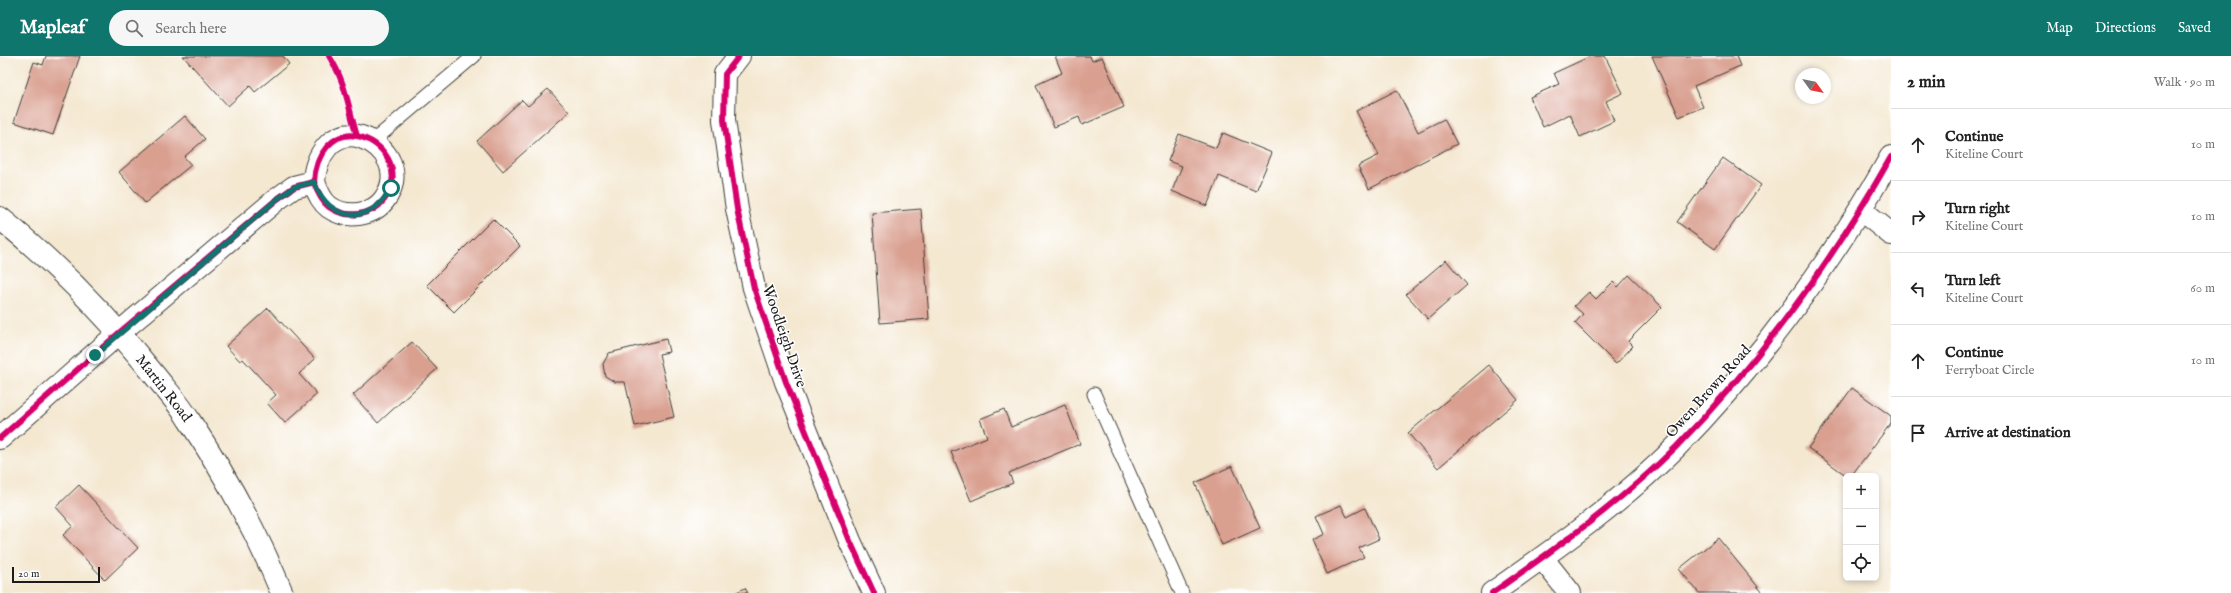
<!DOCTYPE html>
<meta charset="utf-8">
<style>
:root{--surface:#fff;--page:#f6f6f6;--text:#222;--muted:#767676;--line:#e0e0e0;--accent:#0f766e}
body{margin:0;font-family:"IM FELL English",serif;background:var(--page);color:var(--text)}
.controls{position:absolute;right:12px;bottom:12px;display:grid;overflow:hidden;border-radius:6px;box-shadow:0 2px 6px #0003}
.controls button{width:36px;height:36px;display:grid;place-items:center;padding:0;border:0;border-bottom:1px solid var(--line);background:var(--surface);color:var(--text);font:20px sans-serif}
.compass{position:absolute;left:1795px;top:12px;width:36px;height:36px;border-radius:50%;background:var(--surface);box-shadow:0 2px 6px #0003;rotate:123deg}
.scale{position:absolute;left:12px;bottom:10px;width:88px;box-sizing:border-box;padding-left:4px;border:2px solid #1c1c1c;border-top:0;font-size:11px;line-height:14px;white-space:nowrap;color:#1c1c1c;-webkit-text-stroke:3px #fff;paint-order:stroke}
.stop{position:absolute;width:12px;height:12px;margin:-9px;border:3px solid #0f766e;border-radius:50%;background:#fff}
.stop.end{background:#0f766e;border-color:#fff;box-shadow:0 1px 4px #0008}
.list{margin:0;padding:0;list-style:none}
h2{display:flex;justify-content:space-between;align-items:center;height:52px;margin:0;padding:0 16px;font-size:17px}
h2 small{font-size:13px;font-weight:400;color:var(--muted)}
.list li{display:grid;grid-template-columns:26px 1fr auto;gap:12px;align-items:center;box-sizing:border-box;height:72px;padding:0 16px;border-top:1px solid var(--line)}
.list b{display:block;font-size:15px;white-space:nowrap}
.list p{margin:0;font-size:13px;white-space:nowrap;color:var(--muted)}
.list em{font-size:13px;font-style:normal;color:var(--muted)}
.icon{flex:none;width:22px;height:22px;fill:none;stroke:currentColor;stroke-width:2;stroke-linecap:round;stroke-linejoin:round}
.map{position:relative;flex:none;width:1891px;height:537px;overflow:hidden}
header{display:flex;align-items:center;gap:24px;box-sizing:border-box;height:56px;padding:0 20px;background:var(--accent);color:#fff}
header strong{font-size:19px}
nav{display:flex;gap:22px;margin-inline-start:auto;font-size:14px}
.search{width:280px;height:36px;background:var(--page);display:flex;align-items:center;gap:10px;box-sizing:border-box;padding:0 14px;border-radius:22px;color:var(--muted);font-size:15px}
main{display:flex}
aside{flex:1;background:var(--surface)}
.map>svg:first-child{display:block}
.building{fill:#d99f8f}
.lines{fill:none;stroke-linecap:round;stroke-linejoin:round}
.lane-casing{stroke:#3c3b37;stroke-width:15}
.street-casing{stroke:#3c3b37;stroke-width:24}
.secondary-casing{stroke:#3c3b37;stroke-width:24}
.path{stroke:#3c3b37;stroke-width:2.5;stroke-dasharray:3 3;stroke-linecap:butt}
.lane{stroke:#fff;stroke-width:13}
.street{stroke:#fff;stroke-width:22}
.secondary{stroke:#fff;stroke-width:22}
.cycleway-casing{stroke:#fff;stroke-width:8}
.cycleway{stroke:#d6006c;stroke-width:6}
.route{stroke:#0f766e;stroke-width:5}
.labels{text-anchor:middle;stroke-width:3;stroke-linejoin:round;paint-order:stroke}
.street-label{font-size:15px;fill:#1c1c1c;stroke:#fff}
</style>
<header>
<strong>Mapleaf</strong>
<div class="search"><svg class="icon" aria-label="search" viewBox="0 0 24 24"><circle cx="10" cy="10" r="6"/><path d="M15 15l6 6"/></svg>Search here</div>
<nav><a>Map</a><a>Directions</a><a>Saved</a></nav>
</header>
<main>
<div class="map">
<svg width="1891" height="537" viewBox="0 0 1891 537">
<rect width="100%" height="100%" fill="#fff"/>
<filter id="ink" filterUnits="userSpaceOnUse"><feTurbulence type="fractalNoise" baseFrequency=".025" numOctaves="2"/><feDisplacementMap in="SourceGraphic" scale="8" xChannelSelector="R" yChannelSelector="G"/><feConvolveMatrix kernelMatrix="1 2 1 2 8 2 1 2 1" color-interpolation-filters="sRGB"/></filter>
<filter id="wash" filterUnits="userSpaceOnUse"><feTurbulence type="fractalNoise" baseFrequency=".012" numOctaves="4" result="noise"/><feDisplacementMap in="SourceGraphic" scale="16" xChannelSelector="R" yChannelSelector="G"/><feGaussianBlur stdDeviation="0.9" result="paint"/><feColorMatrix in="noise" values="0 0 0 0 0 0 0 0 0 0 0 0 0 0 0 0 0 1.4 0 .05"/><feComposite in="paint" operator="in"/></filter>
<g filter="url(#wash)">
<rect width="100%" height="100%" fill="#f4e8d1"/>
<g id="blocks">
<path class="building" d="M 46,0 L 80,0 L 53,79 L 14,66 L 34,6 L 43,9 Z
M 183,0 L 283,0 L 289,8 L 255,36 L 250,30 L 228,50 Z
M 1055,0 L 1090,0 L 1092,5 L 1102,1 L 1124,51 L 1082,69 L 1079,61 L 1054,71 L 1036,29 L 1062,17 Z
M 1591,0 L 1605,0 L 1623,37 L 1606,45 L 1614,65 L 1580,81 L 1570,58 L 1543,71 L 1530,41 L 1559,28 L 1554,17 Z
M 1652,0 L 1736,0 L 1740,10 L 1694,30 L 1703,51 L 1679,61 Z
M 548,33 L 569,56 L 503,115 L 477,85 L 522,44 L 528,50 Z
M 1397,34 L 1418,76 L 1444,63 L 1457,88 L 1369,133 L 1358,110 L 1379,99 L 1356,55 Z
M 185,60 L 205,83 L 184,101 L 191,109 L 145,147 L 119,116 Z
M 1223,77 L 1272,97 L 1256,135 L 1219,120 L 1207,150 L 1172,135 L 1182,110 L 1168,105 L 1179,78 L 1216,92 Z
M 1723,102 L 1761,129 L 1715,193 L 1677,166 Z
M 921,153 L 929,263 L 880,267 L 872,157 Z
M 493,163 L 520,190 L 454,256 L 427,229 Z
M 1446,204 L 1467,229 L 1428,263 L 1406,238 Z
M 1629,219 L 1662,251 L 1628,285 L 1633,290 L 1616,308 L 1575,267 L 1583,258 L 1574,250 L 1589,236 L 1596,243 L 1613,226 L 1618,231 Z
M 268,252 L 315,303 L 299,318 L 317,338 L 285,367 L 267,347 L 276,339 L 243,303 L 240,305 L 226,290 Z
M 666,283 L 669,296 L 659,298 L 674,361 L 635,370 L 625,326 L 615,326 L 605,320 L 603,308 L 609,297 Z
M 412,286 L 437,313 L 378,367 L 353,339 Z
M 1489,309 L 1518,344 L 1438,412 L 1408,377 Z
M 1852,332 L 1891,360 L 1891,367 L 1851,420 L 1847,420 L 1808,392 Z
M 1065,349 L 1080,388 L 1009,417 L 1013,427 L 971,445 L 951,396 L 987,381 L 980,363 L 1004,353 L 1011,371 Z
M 1232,410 L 1260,472 L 1222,489 L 1195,427 Z
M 79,429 L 138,492 L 105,524 L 63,479 L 73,470 L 56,451 Z
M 1341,449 L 1347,461 L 1365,452 L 1379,483 L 1359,492 L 1364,501 L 1327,518 L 1312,484 L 1324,478 L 1316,460 Z
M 1718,482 L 1763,537 L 1699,537 L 1679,513 Z
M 745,532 L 748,537 L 735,537 Z"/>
</g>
</g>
<g filter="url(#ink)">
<use href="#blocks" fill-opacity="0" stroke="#3c3b37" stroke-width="1"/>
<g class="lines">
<g class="lane-casing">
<path id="lane" d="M 373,85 L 474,0
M 1094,338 L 1182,537"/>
</g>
<g class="street-casing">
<path id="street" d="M 739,0 L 725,18 L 724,64 L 737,153 L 754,232 L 786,326 L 850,485 L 874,537
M 1861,154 L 1891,178
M 0,382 L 120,276 L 276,144 L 294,131 L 314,126 C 317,135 321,145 329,151 C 346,163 372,160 384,144 C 403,119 388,90 361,81 C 332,72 315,101 314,126
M 1542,502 L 1570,537"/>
</g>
<g class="secondary-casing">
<path id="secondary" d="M 0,162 C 58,209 109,262 156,321 C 167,335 180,349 189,364 C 225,418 257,477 282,537
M 1492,537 C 1555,493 1621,446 1676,391 C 1761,304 1831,207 1891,101"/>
</g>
<path class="path" d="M 329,0 L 346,34 L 349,53"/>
<use href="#lane" class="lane"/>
<use href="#street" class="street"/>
<use href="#secondary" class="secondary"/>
<g class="cycleway-casing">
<path id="cycleway" d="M 329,0 C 346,26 348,51 357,80
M 739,0 L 725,18 L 724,64 L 737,153 L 754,232 L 786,326 L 850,485 L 874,537
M 0,382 L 120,276 L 276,144 L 294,131 L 314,126 C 317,135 321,145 329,151 C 346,163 372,160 384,144 C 403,119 388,90 361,81 C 332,72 315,101 314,126
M 1492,537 C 1555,493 1621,446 1676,391 C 1761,304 1831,207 1891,101"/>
</g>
<use href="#cycleway" class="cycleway"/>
</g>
</g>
<g class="lines" filter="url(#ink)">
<path class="route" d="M 95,299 L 276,144 L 294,131 L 314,126 C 329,166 370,171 391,132"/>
</g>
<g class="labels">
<g class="street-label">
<text transform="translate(785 280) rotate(71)" y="5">Woodleigh Drive</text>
<text transform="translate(164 332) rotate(52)" y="5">Martin Road</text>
<text transform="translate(1708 335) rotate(-48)" y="5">Owen Brown Road</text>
</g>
</g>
</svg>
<div class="controls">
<button>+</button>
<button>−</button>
<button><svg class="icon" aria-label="locate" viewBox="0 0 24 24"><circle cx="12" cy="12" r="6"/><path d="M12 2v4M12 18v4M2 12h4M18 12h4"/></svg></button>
</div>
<svg class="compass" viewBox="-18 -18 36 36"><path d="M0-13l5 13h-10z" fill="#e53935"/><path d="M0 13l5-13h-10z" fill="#767676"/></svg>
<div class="scale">20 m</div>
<div class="stop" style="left:391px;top:132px"></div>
<div class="stop end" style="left:95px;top:299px"></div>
</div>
<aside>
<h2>2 min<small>Walk · 90 m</small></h2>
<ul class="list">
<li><svg class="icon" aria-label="ahead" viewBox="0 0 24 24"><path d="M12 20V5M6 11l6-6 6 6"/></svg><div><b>Continue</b><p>Kiteline Court</p></div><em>10 m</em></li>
<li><svg class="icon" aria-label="right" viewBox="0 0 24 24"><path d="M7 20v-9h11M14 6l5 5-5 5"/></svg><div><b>Turn right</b><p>Kiteline Court</p></div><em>10 m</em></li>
<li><svg class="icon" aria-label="left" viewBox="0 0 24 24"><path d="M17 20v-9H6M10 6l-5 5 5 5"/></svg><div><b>Turn left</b><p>Kiteline Court</p></div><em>60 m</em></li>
<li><svg class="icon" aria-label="ahead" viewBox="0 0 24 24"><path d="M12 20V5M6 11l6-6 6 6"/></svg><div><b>Continue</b><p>Ferryboat Circle</p></div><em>10 m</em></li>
<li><svg class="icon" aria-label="arrive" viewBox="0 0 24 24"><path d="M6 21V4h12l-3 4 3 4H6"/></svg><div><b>Arrive at destination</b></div></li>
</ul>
</aside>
</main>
